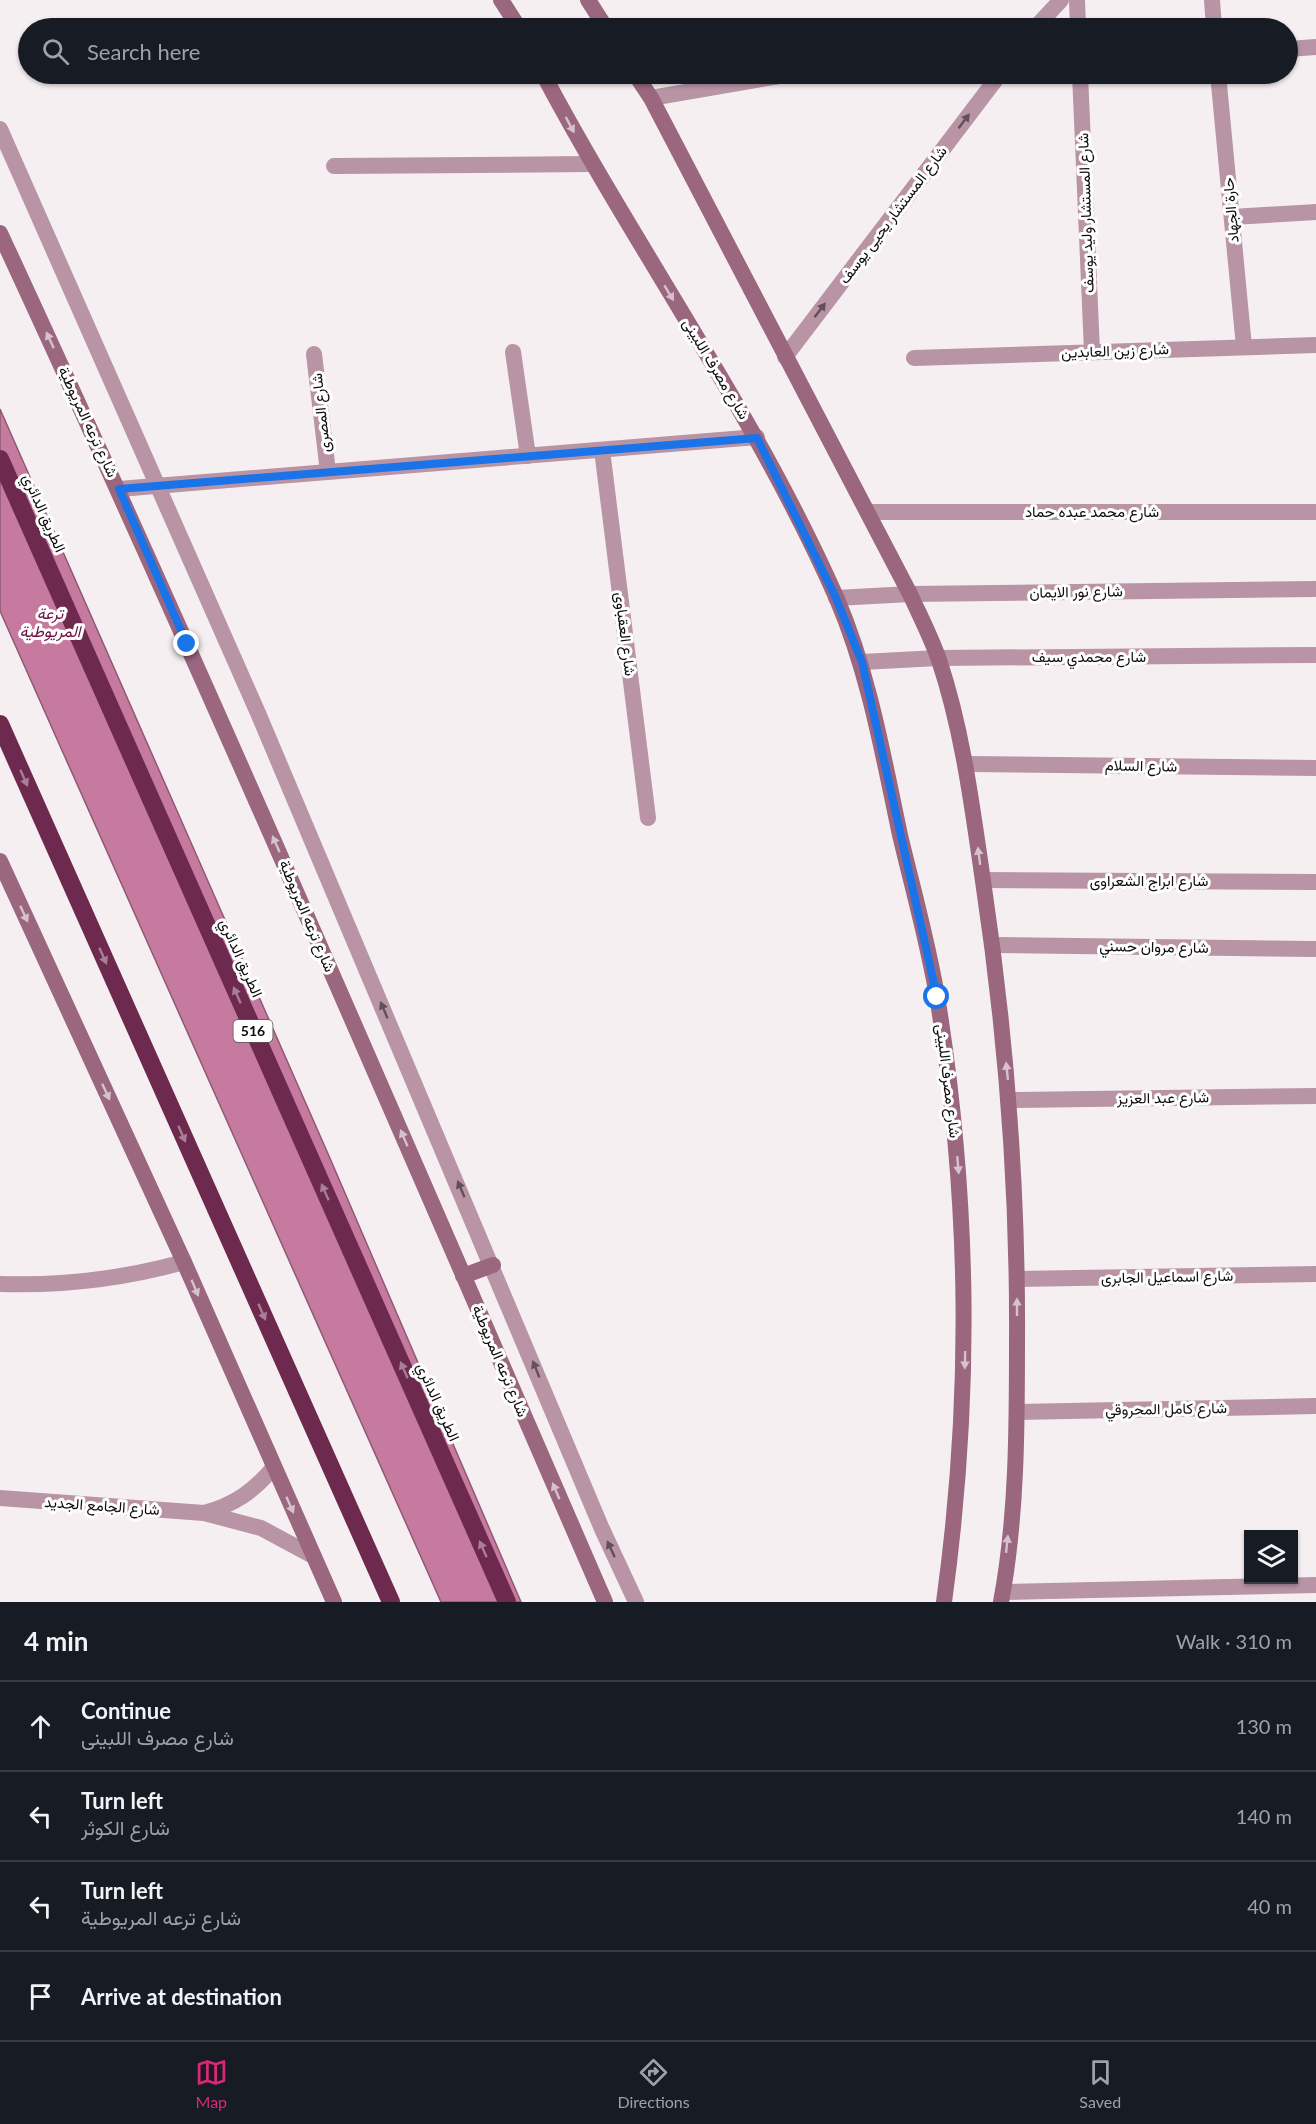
<!DOCTYPE html>
<meta charset="utf-8">
<style>
:root{--surface:#171b24;--page:#20242c;--text:#f1f3f6;--muted:#9ea1a6;--line:#363941;--accent:#db2777}
body{margin:0;font-family:Lato,Vazirmatn,sans-serif;background:var(--page);color:var(--text)}
.controls{position:absolute;right:18px;bottom:18px;display:grid;overflow:hidden;border-radius:0px;box-shadow:0 2px 4px #0004}
.controls button{width:54px;height:54px;display:grid;place-items:center;padding:0;border:0;border-bottom:2px solid var(--line);background:var(--surface);color:var(--text);font:30px sans-serif}
.stop{position:absolute;width:18px;height:18px;margin:-14px;border:4px solid #1a73e8;border-radius:50%;background:#fff}
.stop.end{background:#1a73e8;border-color:#fff;box-shadow:0 2px 6px #0008}
.list{margin:0;padding:0;list-style:none}
h2{display:flex;justify-content:space-between;align-items:center;height:78px;margin:0;padding:0 24px;font-size:26px}
h2 small{font-size:20px;font-weight:400;color:var(--muted)}
.list li{display:grid;grid-template-columns:39px 1fr auto;gap:18px;align-items:center;box-sizing:border-box;height:90px;padding:0 24px;border-top:2px solid var(--line)}
.list b{display:block;font-size:22px;white-space:nowrap}
.list p{margin:0;font-size:20px;white-space:nowrap;color:var(--muted)}
.list em{font-size:20px;font-style:normal;color:var(--muted)}
.icon{flex:none;width:33px;height:33px;fill:none;stroke:currentColor;stroke-width:2;stroke-linecap:round;stroke-linejoin:round}
.map{position:relative;flex:none;width:1316px;height:1602px;overflow:hidden}
.search{position:absolute;background:var(--surface);box-shadow:0 2px 4px #0004;left:18px;right:18px;top:18px;height:66px;display:flex;align-items:center;gap:15px;box-sizing:border-box;padding:0 21px;border-radius:33px;color:var(--muted);font-size:22px}
.sheet{height:438px;background:var(--surface)}
nav{display:flex;justify-content:space-around;align-items:center;box-sizing:border-box;height:84px;border-top:2px solid var(--line);background:var(--surface);font-size:16px;color:var(--muted)}
nav a{display:grid;justify-items:center;gap:3px}
nav .on{color:var(--accent)}
.map>svg:first-child{display:block}
.water{fill:#c77a9f;stroke:#8f5973;stroke-width:1.5}
.lines{fill:none;stroke-linecap:round;stroke-linejoin:round}
.service{stroke:#b894a4;stroke-width:16}
.minor{stroke:#b894a4;stroke-width:16}
.tertiary{stroke:#b894a4;stroke-width:16}
.secondary{stroke:#9a677f;stroke-width:16}
.motorway{stroke:#6e2a4e;stroke-width:18}
.oneway{fill:#625058}
.oneway2{fill:#d6c2cb}
.oneway3{fill:#a87f94}
.route{stroke:#1a73e8;stroke-width:8}
.labels{text-anchor:middle;stroke-width:6;stroke-linejoin:round;paint-order:stroke}
.shield{fill:#fefefe;stroke:#555455;stroke-width:1.5}
.shield-label{font-size:14px;font-weight:bold;fill:#0d0b0c}
.street-label{font-size:15px;fill:#0d0b0c;stroke:#fefefe}
.water-label{font-size:16px;font-style:italic;fill:#6c0e47;stroke:#fefefe}
</style>
<div class="map">
<svg width="1316" height="1602" viewBox="0 0 1316 1602">
<rect width="100%" height="100%" fill="#f6eff2"/>
<path class="water" d="M 0,409 L 329,1156 L 521,1602 L 441,1602 L 0,611 Z"/>
<g class="lines">
<path class="service" d="M 334,166 L 591,164"/>
<path class="minor" d="M 1077,0 L 1078,28
M 1212,0 L 1214,28
M 1035,28 L 1061,0
M 1288,49 L 1316,47
M 1080,74 L 1092,352
M 1218,74 L 1244,347
M 651,98 L 791,74
M 1232,217 L 1316,212
M 513,352 L 528,456
M 314,354 L 328,472
M 785,357 L 1000,74
M 914,358 L 1316,345
M 602,450 L 648,818
M 119,489 L 757,437
M 868,512 L 1316,512
M 836,598 L 910,594 L 1316,589
M 862,662 L 938,658 L 1316,655
M 966,764 L 1316,768
M 983,880 L 1316,882
M 993,945 L 1316,949
M 1010,1100 L 1316,1096
M 1017,1279 L 1316,1274
M 0,1284 C 63,1286 123,1279 184,1262
M 1017,1412 L 1316,1406
M 0,1498 L 204,1513 L 261,1528 L 313,1556
M 204,1513 C 234,1505 254,1491 273,1468
M 1003,1592 L 1316,1585"/>
<path class="tertiary" d="M 0,129 L 258,713 L 602,1529 L 636,1602"/>
<path class="secondary" d="M 501,0 L 519,28
M 588,0 L 606,28
M 543,74 C 637,251 756,415 837,599 C 869,674 883,755 900,835 C 913,890 929,946 938,1002 C 970,1204 972,1399 944,1602
M 635,74 L 651,98 L 910,594 C 920,616 931,637 939,660 C 963,732 972,806 983,881 C 1006,1034 1018,1187 1017,1341 C 1017,1427 1017,1517 1001,1602
M 0,233 C 210,686 406,1144 605,1602
M 0,861 L 184,1262 L 334,1602
M 463,1276 L 493,1265"/>
<path class="motorway" d="M 0,459 L 507,1602
M 0,724 L 391,1602"/>
</g>
<defs><path id="oneway-solid" d="M-6-.8H1V-3.2L6.5 0L1 3.2V.8H-6Z" transform="scale(1.5)"/></defs>
<g class="oneway">
<use href="#oneway-solid" transform="translate(964 121) rotate(-53)"/>
<use href="#oneway-solid" transform="translate(820 310) rotate(-53)"/>
<use href="#oneway-solid" transform="translate(384 1010) rotate(-113)"/>
<use href="#oneway-solid" transform="translate(461 1189) rotate(-113)"/>
<use href="#oneway-solid" transform="translate(536 1369) rotate(-112)"/>
<use href="#oneway-solid" transform="translate(611 1549) rotate(-115)"/>
</g>
<g class="oneway2">
<use href="#oneway-solid" transform="translate(570 125) rotate(62)"/>
<use href="#oneway-solid" transform="translate(669 293) rotate(59)"/>
<use href="#oneway-solid" transform="translate(50 340) rotate(-115)"/>
<use href="#oneway-solid" transform="translate(276 844) rotate(-114)"/>
<use href="#oneway-solid" transform="translate(979 856) rotate(-98)"/>
<use href="#oneway-solid" transform="translate(24 914) rotate(65)"/>
<use href="#oneway-solid" transform="translate(1007 1071) rotate(-96)"/>
<use href="#oneway-solid" transform="translate(106 1092) rotate(65)"/>
<use href="#oneway-solid" transform="translate(404 1138) rotate(-113)"/>
<use href="#oneway-solid" transform="translate(958 1165) rotate(85)"/>
<use href="#oneway-solid" transform="translate(195 1288) rotate(67)"/>
<use href="#oneway-solid" transform="translate(1017 1307) rotate(-90)"/>
<use href="#oneway-solid" transform="translate(965 1360) rotate(91)"/>
<use href="#oneway-solid" transform="translate(556 1491) rotate(-113)"/>
<use href="#oneway-solid" transform="translate(290 1505) rotate(66)"/>
<use href="#oneway-solid" transform="translate(1007 1544) rotate(-84)"/>
</g>
<g class="oneway3">
<use href="#oneway-solid" transform="translate(24 778) rotate(66)"/>
<use href="#oneway-solid" transform="translate(103 956) rotate(66)"/>
<use href="#oneway-solid" transform="translate(237 995) rotate(-114)"/>
<use href="#oneway-solid" transform="translate(182 1134) rotate(66)"/>
<use href="#oneway-solid" transform="translate(325 1192) rotate(-114)"/>
<use href="#oneway-solid" transform="translate(262 1312) rotate(66)"/>
<use href="#oneway-solid" transform="translate(404 1370) rotate(-114)"/>
<use href="#oneway-solid" transform="translate(483 1549) rotate(-114)"/>
</g>
<g class="lines">
<path class="route" d="M 187,644 L 119,489 L 757,438 L 836,598 L 862,662 L 937,997"/>
</g>
<g class="labels">
<rect class="shield" x="233.5" y="1020" width="39" height="22" rx="4.5"/>
<g class="shield-label">
<text x="253" y="1036">516</text>
</g>
<g class="street-label">
<text transform="translate(1231 210) rotate(-95)" y="5">حارة الجهاد</text>
<text transform="translate(1086 213) rotate(-92)" y="5">شارع المستشار وليد يوسف</text>
<text transform="translate(893 215) rotate(-53)" y="5">شارع المستشار يحيى يوسف</text>
<text transform="translate(1115 351) rotate(-2)" y="5">شارع زين العابدين</text>
<text transform="translate(716 369) rotate(59)" y="5">شارع مصرف اللبينى</text>
<text transform="translate(321 413) rotate(-96)" y="5">شارع المصرى</text>
<text transform="translate(88 422) rotate(65)" y="5">شارع ترعه المريوطية</text>
<text x="1092" y="517">شارع محمد عبده حماد</text>
<text transform="translate(44 513) rotate(66)" y="5">الطريق الدائري</text>
<text transform="translate(1076 592) rotate(-1)" y="5">شارع نور الايمان</text>
<text transform="translate(625 634) rotate(83)" y="5">شارع العقباوى</text>
<text x="1089" y="662">شارع محمدي سيف</text>
<text transform="translate(1141 766) rotate(1)" y="5">شارع السلام</text>
<text x="1149" y="886">شارع ابراج الشعراوى</text>
<text transform="translate(307 916) rotate(67)" y="5">شارع ترعه المريوطية</text>
<text transform="translate(1154 947) rotate(1)" y="5">شارع مروان حسني</text>
<text transform="translate(241 958) rotate(66)" y="5">الطريق الدائري</text>
<text transform="translate(948 1081) rotate(83)" y="5">شارع مصرف اللبينى</text>
<text transform="translate(1163 1098) rotate(-1)" y="5">شارع عبد العزيز</text>
<text transform="translate(1167 1277) rotate(-1)" y="5">شارع اسماعيل الجابرى</text>
<text transform="translate(500 1361) rotate(67)" y="5">شارع ترعه المريوطية</text>
<text transform="translate(438 1402) rotate(66)" y="5">الطريق الدائري</text>
<text transform="translate(1166 1409) rotate(-1)" y="5">شارع كامل المحروقي</text>
<text transform="translate(102 1506) rotate(4)" y="5">شارع الجامع الجديد</text>
</g>
<g class="water-label">
<text x="50" y="619">ترعة<tspan x="50" dy="18">المريوطية</tspan></text>
</g>
</g>
</svg>
<div class="controls">
<button><svg class="icon" aria-label="layers" viewBox="0 0 24 24"><path d="M12 4l9 5-9 5-9-5zM3 14l9 5 9-5"/></svg></button>
</div>
<div class="stop" style="left:937px;top:997px"></div>
<div class="stop end" style="left:187px;top:644px"></div>
<div class="search"><svg class="icon" aria-label="search" viewBox="0 0 24 24"><circle cx="10" cy="10" r="6"/><path d="M15 15l6 6"/></svg>Search here</div>
</div>
<section class="sheet">
<h2>4 min<small>Walk · 310 m</small></h2>
<ul class="list">
<li><svg class="icon" aria-label="ahead" viewBox="0 0 24 24"><path d="M12 20V5M6 11l6-6 6 6"/></svg><div><b>Continue</b><p>شارع مصرف اللبينى</p></div><em>130 m</em></li>
<li><svg class="icon" aria-label="left" viewBox="0 0 24 24"><path d="M17 20v-9H6M10 6l-5 5 5 5"/></svg><div><b>Turn left</b><p>شارع الكوثر</p></div><em>140 m</em></li>
<li><svg class="icon" aria-label="left" viewBox="0 0 24 24"><path d="M17 20v-9H6M10 6l-5 5 5 5"/></svg><div><b>Turn left</b><p>شارع ترعه المريوطية</p></div><em>40 m</em></li>
<li><svg class="icon" aria-label="arrive" viewBox="0 0 24 24"><path d="M6 21V4h12l-3 4 3 4H6"/></svg><div><b>Arrive at destination</b></div></li>
</ul>
</section>
<nav>
<a class="on"><svg class="icon" aria-label="map" viewBox="0 0 24 24"><path d="M3 6l6-2 6 2 6-2v14l-6 2-6-2-6 2zM9 4v14M15 6v14"/></svg>Map</a>
<a><svg class="icon" aria-label="directions" viewBox="0 0 24 24"><path d="M12 3l9 9-9 9-9-9zM9 14v-3h6M13 9l2 2-2 2"/></svg>Directions</a>
<a><svg class="icon" aria-label="saved" viewBox="0 0 24 24"><path d="M7 4h10v16l-5-4-5 4z"/></svg>Saved</a>
</nav>
